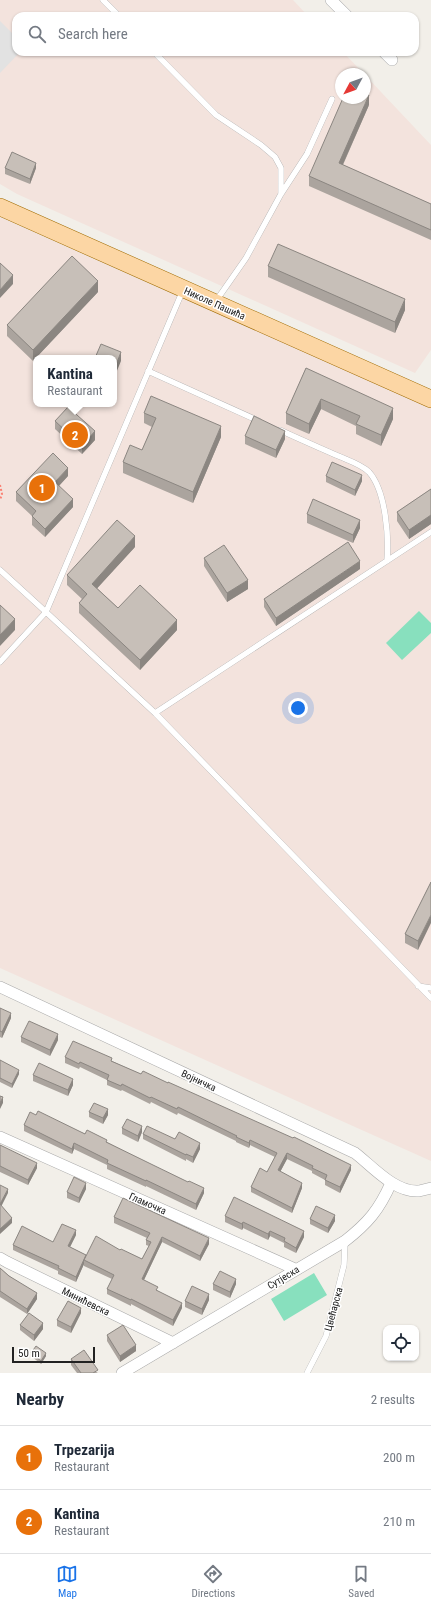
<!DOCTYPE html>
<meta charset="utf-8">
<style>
:root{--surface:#fff;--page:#f2f2f3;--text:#1f2937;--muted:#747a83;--line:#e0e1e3;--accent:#1a73e8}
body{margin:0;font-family:"Roboto Condensed",sans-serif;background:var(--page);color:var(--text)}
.controls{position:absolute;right:12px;bottom:12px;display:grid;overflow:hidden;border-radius:8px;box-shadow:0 1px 3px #0004}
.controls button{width:36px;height:36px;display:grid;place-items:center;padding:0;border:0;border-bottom:1px solid var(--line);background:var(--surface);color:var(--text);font:20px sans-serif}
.compass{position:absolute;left:335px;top:68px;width:36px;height:36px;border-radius:50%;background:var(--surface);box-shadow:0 1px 3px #0004;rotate:229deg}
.scale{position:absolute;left:12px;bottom:10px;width:83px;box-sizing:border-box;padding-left:4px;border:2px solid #222;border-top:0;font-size:11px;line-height:14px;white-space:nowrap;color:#222;-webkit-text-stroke:3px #fff;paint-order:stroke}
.you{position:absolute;left:298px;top:708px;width:14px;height:14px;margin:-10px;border:3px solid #fff;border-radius:50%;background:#1a73e8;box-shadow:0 0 0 6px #1a73e833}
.badge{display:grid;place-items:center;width:26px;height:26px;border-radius:50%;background:var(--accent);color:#fff;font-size:13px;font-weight:700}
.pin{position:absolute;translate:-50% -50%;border:2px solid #fff;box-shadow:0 1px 4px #0006}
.popup{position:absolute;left:33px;top:355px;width:84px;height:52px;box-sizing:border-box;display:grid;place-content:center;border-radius:8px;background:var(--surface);filter:drop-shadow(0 1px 3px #0005);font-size:13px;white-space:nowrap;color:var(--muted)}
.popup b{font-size:15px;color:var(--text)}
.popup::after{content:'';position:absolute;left:50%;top:100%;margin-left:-8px;border:8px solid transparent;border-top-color:var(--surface)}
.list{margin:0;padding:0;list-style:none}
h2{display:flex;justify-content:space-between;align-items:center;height:52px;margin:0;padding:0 16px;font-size:17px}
h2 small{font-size:13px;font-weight:400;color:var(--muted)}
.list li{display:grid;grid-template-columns:26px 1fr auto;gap:12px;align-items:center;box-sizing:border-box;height:64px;padding:0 16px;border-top:1px solid var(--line)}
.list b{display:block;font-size:15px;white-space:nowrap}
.list p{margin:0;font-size:13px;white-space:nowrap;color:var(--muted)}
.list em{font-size:13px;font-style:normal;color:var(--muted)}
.icon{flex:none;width:22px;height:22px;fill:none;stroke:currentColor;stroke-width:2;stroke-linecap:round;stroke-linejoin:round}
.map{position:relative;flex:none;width:431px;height:1373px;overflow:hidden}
.search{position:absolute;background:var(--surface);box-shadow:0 1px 3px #0004;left:12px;right:12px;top:12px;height:44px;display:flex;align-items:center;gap:10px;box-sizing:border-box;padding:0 14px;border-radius:12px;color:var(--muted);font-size:15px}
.sheet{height:180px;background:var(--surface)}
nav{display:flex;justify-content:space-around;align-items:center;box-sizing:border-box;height:56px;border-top:1px solid var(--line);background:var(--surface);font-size:11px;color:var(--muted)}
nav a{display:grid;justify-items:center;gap:2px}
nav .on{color:var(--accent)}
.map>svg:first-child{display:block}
.military{fill:#f3e3dd;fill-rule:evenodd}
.pitch{fill:#88e0be}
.parking{fill:#e2e2e2}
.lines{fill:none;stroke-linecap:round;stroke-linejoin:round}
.lane-casing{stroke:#a9a9a9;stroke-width:6}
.street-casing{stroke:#a9a9a9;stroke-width:12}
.primary-casing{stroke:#a06b00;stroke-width:18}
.path{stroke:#fa8072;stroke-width:2;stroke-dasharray:2 2;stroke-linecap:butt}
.lane{stroke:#fff;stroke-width:5.5}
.street{stroke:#fff;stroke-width:11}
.primary{stroke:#fcd6a4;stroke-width:17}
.wall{fill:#aba49e}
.shaded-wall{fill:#8b8681}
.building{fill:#c7bfb8;stroke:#8b8681}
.labels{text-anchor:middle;stroke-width:3;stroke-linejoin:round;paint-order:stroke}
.street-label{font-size:10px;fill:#222;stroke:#fff}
</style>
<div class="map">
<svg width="431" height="1373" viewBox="0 0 431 1373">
<rect width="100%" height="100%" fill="#f2efe9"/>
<path class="military" d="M 0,0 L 293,0 L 308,16 L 16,16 L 16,52 L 343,52 L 364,74 L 341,74 L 341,98 L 365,98 L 365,75 L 431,145 L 431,350 L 415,373 L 17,194 L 0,184 Z
M 0,217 L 180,297 L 431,406 L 431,1161 L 0,968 ZM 36,358 L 114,358 L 114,404 L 36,404 Z"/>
<path class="pitch" d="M 419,611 L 431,623 L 431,633 L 402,660 L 386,643 Z
M 314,1273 L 327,1295 L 284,1321 L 271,1299 Z"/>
<path class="parking" d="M 0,21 L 16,37 L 16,52 L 20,52 L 0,73 Z"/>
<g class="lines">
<g class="lane-casing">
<path id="lane" d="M 103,0 L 119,16
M 154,52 L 216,115 L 261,145 L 275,157 L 281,168 L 281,194
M 183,290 L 46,612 L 155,713 L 431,998
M 216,301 L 246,258 L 281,194 L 307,154 L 332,99
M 148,371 L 259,421
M 280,430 C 299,439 318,447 336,455 C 347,460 361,464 369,472 C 386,491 389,538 387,561
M 0,570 L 46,612 L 0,662
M 155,713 L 431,532
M 418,986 L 431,988
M 307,1373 L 326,1336 L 344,1265 L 345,1241"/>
</g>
<g class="street-casing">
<path id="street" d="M 331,0 L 347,16
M 384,52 L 392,60
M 0,987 L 355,1153 C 372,1166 395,1193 419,1191 C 423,1190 427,1189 431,1188
M 0,1137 L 295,1269
M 0,1258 L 7,1262 L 173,1343
M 122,1373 L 345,1241 C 368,1223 379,1210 391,1183"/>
</g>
<g class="primary-casing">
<path id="primary" d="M 0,207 L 431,399"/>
</g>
<path class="path" d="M 0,485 L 2,494 L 0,500"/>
<use href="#lane" class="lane"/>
<use href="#street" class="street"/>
<use href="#primary" class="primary"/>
</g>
<path class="wall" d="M 369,105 L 343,165 L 431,204 L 431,240 L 309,186 L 309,176 Z
M 5,168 L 36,168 L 30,184 L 5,174 Z
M 268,266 L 405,310 L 395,333 L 268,277 Z
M 98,292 L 33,361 L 7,336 L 7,325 Z
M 306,368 L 393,419 L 381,446 L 356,434 L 356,426 L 321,409 L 309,434 L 286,424 L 286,413 Z
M 144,413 L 221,437 L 193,503 L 123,473 L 123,462 L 142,450 L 152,427 L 144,423 Z
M 55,421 L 95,440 L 82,454 L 55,429 Z
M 245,436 L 285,439 L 276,458 L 245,444 Z
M 68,476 L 59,486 L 73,507 L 45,537 L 32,525 L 32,516 L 16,501 L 16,492 Z
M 326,476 L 362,481 L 355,496 L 326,482 Z
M 431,489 L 431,524 L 409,539 L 397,521 L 397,512 Z
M 307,514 L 360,528 L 353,543 L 307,523 Z
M 135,547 L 97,588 L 118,608 L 177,630 L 140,670 L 79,613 L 79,603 L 82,599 L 67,585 L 67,575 Z
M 204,558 L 248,589 L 227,602 L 204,566 Z
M 360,569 L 276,626 L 264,607 L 264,599 Z
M 431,882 L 418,950 L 405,943 L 405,934 Z
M 0,1008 L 11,1018 L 2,1038 L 0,1037 Z
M 21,1037 L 58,1040 L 50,1056 L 21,1042 Z
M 65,1057 L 112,1061 L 351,1170 L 340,1193 L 325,1185 L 325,1180 L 312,1173 L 312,1171 L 287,1159 L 280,1172 L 302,1188 L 292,1213 L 251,1192 L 251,1187 L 267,1172 L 275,1157 L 250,1145 L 249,1148 L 236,1142 L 236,1141 L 178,1113 L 177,1115 L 151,1102 L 150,1104 L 122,1090 L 121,1091 L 107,1085 L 107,1080 L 80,1067 L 79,1069 L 65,1063 Z
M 0,1060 L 19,1074 L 12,1088 L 0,1082 Z
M 33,1075 L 73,1085 L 68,1096 L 33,1081 Z
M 89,1112 L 108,1115 L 103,1124 L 89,1117 Z
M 36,1115 L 107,1142 L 204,1193 L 196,1210 L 146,1186 L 146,1187 L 107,1169 L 107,1165 L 74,1149 L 72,1154 L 24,1131 L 24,1125 Z
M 122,1128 L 142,1132 L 138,1142 L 122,1134 Z
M 143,1134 L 175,1139 L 200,1149 L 193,1163 L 186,1159 L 186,1161 L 143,1139 Z
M 0,1145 L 37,1168 L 28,1185 L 0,1172 Z
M 86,1189 L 79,1203 L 67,1198 L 67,1192 Z
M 225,1216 L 304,1237 L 296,1253 L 284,1247 L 284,1243 L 270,1236 L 268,1240 L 243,1228 L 242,1230 L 225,1222 Z
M 114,1217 L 209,1244 L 200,1261 L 162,1242 L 144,1280 L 158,1291 L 182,1308 L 173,1326 L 131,1304 L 131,1306 L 107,1294 L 107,1289 L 112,1279 L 84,1266 L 84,1264 L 76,1282 L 58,1274 L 58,1271 L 13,1250 L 13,1245 L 53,1242 L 76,1235 L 70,1247 L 86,1255 L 120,1250 L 142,1259 L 149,1246 L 146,1245 L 146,1240 L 147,1238 L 114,1223 Z
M 310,1219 L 335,1221 L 328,1233 L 310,1224 Z
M 0,1268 L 37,1299 L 27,1314 L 0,1297 Z
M 213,1284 L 236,1284 L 230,1298 L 213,1290 Z
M 209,1300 L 202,1315 L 185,1307 L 185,1301 Z
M 81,1313 L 71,1333 L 57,1326 L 57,1320 Z
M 20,1325 L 43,1329 L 34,1341 L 20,1330 Z
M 107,1335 L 136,1351 L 120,1362 L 107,1341 Z
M 31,1353 L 46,1356 L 41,1364 L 31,1356 Z
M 71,1359 L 98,1373 L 77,1373 L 71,1365 Z"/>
<path class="shaded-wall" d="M 369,95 L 369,105 L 339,173 L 339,163 Z
M 36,163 L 36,168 L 30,184 L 30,179 Z
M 13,275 L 13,284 L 0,298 L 0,290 Z
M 98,281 L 98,292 L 33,361 L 33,350 Z
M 405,299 L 405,310 L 395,333 L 395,322 Z
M 121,352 L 121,361 L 114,378 L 114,370 Z
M 321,399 L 321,409 L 309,434 L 309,424 Z
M 393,408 L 393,419 L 381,446 L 381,435 Z
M 221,426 L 221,437 L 193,503 L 193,492 Z
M 95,431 L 95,440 L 82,454 L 82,446 Z
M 285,431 L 285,439 L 276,458 L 276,450 Z
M 68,468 L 68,476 L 55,490 L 55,482 Z
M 362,475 L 362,481 L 355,496 L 355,490 Z
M 73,499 L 73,507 L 45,537 L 45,529 Z
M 431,515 L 431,524 L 409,539 L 409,530 Z
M 360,520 L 360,528 L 353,543 L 353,535 Z
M 135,536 L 135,547 L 92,594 L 92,584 Z
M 360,561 L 360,569 L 276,626 L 276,618 Z
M 248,580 L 248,589 L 227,602 L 227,593 Z
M 15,619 L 15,630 L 0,646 L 0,635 Z
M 177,620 L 177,630 L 140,670 L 140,660 Z
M 431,915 L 431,923 L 418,950 L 418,941 Z
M 11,1013 L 11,1018 L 2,1038 L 2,1032 Z
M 58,1034 L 58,1040 L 50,1056 L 50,1050 Z
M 19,1070 L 19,1074 L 12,1088 L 12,1084 Z
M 73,1079 L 73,1085 L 68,1096 L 68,1090 Z
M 3,1097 L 3,1103 L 0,1109 L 0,1103 Z
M 108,1109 L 108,1115 L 103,1124 L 103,1118 Z
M 142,1126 L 142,1132 L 138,1142 L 138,1136 Z
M 250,1140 L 250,1145 L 249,1148 L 249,1143 Z
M 74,1143 L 74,1149 L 72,1154 L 72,1149 Z
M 200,1143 L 200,1149 L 193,1163 L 193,1157 Z
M 287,1153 L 287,1159 L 278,1176 L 278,1170 Z
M 37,1163 L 37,1168 L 28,1185 L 28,1180 Z
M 351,1165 L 351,1170 L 340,1193 L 340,1187 Z
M 86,1183 L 86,1189 L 79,1203 L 79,1198 Z
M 302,1183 L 302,1188 L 292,1213 L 292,1208 Z
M 204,1188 L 204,1193 L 196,1210 L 196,1204 Z
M 8,1189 L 8,1193 L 0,1209 L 0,1204 Z
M 335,1215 L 335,1221 L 328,1233 L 328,1228 Z
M 12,1218 L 12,1223 L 0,1234 L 0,1229 Z
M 243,1222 L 243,1228 L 242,1230 L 242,1224 Z
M 76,1230 L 76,1235 L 68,1251 L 68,1246 Z
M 270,1231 L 270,1236 L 268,1240 L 268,1234 Z
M 304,1231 L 304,1237 L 296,1253 L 296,1248 Z
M 162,1237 L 162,1242 L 142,1284 L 142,1279 Z
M 209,1238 L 209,1244 L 200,1261 L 200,1256 Z
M 86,1255 L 84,1260 L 84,1264 L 76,1282 L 76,1277 Z
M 236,1279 L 236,1284 L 230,1298 L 230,1292 Z
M 37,1293 L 37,1299 L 27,1314 L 27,1309 Z
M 209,1294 L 209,1300 L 202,1315 L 202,1309 Z
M 182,1303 L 182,1308 L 173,1326 L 173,1320 Z
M 81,1308 L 81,1313 L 71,1333 L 71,1327 Z
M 43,1323 L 43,1329 L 34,1341 L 34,1335 Z
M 136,1345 L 136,1351 L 120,1362 L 120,1356 Z
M 46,1353 L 46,1356 L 41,1364 L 41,1361 Z"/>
<path class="building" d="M 365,93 L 369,95 L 339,163 L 431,204 L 431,230 L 309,176 L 343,98 L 365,98 Z
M 12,152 L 36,163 L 30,179 L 5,168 Z
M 278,244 L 405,299 L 395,322 L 268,266 Z
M 72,256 L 98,281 L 33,350 L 7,325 Z
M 0,263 L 13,275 L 0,290 Z
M 101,344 L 121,352 L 114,370 L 114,358 L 95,358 Z
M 306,368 L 393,408 L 381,435 L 356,424 L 360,416 L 321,399 L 309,424 L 286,413 Z
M 151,396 L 221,426 L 193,492 L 123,462 L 130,445 L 142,450 L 156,418 L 144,413 Z
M 68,407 L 95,431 L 82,446 L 55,421 Z
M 254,416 L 285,431 L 276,450 L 245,436 Z
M 53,453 L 68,468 L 55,482 L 73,499 L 45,529 L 32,516 L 36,511 L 16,492 Z
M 332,462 L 362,475 L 355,490 L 326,476 Z
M 431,489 L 431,515 L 409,530 L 397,512 Z
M 313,499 L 360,520 L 353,535 L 307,514 Z
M 117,520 L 135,536 L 92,584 L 118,608 L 140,585 L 177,620 L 140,660 L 79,603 L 87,594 L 67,575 Z
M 348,542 L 360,561 L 276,618 L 264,599 Z
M 224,545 L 248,580 L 227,593 L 204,558 Z
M 0,605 L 15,619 L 0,635 Z
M 431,882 L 431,915 L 418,941 L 405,934 Z
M 0,1008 L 11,1013 L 2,1032 L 0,1031 Z
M 29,1021 L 58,1034 L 50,1050 L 21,1037 Z
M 73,1041 L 112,1058 L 111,1061 L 141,1074 L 143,1071 L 168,1083 L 168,1082 L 293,1138 L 294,1137 L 351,1165 L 340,1187 L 325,1180 L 327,1175 L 312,1168 L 313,1166 L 287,1153 L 278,1170 L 302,1183 L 292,1208 L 251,1187 L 260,1168 L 267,1172 L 277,1153 L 250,1140 L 249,1143 L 236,1137 L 237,1136 L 178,1107 L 177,1109 L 151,1097 L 150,1098 L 122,1084 L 121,1086 L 107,1080 L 109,1075 L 80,1062 L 79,1064 L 65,1057 Z
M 0,1060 L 19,1070 L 12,1084 L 0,1078 Z
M 39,1063 L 73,1079 L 68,1090 L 33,1075 Z
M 0,1096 L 3,1097 L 0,1103 Z
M 94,1103 L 108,1109 L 103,1118 L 89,1112 Z
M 38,1111 L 85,1134 L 87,1130 L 107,1140 L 106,1142 L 153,1165 L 188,1182 L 189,1181 L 204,1188 L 196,1204 L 146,1180 L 146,1181 L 107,1163 L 108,1160 L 74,1143 L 72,1149 L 24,1125 L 30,1112 L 36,1115 Z
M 127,1119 L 142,1126 L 138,1136 L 122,1128 Z
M 147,1126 L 175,1139 L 179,1132 L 200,1143 L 193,1157 L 186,1154 L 186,1155 L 143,1134 Z
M 0,1145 L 37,1163 L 28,1180 L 0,1166 Z
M 74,1177 L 86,1183 L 79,1198 L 67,1192 Z
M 0,1185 L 8,1189 L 0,1204 L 12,1218 L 0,1229 Z
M 234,1197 L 304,1231 L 296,1248 L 284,1241 L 285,1238 L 270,1231 L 268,1234 L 243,1222 L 242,1224 L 225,1216 Z
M 123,1198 L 209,1238 L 200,1256 L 162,1237 L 142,1279 L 158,1287 L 156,1290 L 182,1303 L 173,1320 L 131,1299 L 131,1300 L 107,1289 L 114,1275 L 84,1260 L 96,1236 L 120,1250 L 121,1249 L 142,1259 L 151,1242 L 146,1240 L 150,1233 L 114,1217 Z
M 316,1206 L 335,1215 L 328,1228 L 310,1219 Z
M 62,1224 L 76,1230 L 68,1246 L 86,1255 L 76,1277 L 58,1268 L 59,1266 L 13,1245 L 22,1226 L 53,1242 Z
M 0,1268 L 9,1276 L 37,1293 L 27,1309 L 0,1291 Z
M 220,1271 L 236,1279 L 230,1292 L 213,1284 Z
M 192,1286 L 209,1294 L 202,1309 L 185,1301 Z
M 68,1301 L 81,1308 L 71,1327 L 57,1320 Z
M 29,1313 L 43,1323 L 34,1335 L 20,1325 Z
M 123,1325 L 136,1345 L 120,1356 L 107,1335 Z
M 36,1346 L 46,1353 L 41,1361 L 31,1353 Z
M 84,1350 L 98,1370 L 93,1373 L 81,1373 L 71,1359 Z"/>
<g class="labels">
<g class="street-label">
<text transform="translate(215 303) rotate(24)" y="4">Николе Пашића</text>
<text transform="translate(199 1080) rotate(25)" y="4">Војничка</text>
<text transform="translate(148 1203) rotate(24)" y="4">Гламочка</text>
<text transform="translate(283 1277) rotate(-31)" y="4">Сутјеска</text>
<text transform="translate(86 1301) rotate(26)" y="4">Минићевска</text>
<text transform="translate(333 1309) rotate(-75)" y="4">Цвећарска</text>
</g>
</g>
</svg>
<div class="controls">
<button><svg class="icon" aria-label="locate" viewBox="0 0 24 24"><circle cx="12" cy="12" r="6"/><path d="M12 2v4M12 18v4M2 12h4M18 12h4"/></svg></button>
</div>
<svg class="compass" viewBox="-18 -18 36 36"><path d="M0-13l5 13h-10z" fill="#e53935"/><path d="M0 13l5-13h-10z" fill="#747a83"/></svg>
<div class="scale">50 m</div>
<div class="you"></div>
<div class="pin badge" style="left:42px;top:488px;background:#e8710a">1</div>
<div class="pin badge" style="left:75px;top:435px;background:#e8710a">2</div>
<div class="popup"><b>Kantina</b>Restaurant</div>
<div class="search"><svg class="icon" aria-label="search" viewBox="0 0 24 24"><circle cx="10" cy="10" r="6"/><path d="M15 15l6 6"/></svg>Search here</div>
</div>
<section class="sheet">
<h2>Nearby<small>2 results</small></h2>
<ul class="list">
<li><span class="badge" style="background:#e8710a">1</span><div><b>Trpezarija</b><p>Restaurant</p></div><em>200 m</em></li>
<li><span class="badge" style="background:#e8710a">2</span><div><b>Kantina</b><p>Restaurant</p></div><em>210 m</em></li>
</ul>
</section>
<nav>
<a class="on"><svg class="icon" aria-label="map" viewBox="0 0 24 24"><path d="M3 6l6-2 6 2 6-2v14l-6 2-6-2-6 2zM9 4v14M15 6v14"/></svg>Map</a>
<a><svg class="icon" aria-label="directions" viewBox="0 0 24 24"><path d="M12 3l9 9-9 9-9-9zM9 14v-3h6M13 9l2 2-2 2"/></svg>Directions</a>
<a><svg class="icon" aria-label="saved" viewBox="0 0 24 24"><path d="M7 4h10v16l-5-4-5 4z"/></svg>Saved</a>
</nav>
